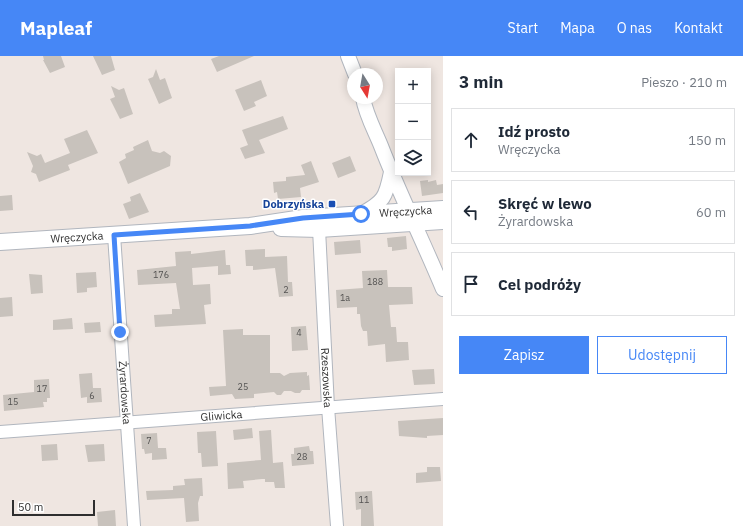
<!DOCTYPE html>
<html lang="pl">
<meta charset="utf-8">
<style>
:root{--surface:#fff;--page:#f6f6f7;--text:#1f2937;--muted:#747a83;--line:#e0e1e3;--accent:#4687f6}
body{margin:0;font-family:"IBM Plex Sans",sans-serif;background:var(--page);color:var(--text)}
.controls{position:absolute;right:12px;top:12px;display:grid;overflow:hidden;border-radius:0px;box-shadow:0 2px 10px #0003}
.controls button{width:36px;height:36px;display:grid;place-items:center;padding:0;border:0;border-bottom:1px solid var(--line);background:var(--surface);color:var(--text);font:20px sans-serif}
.compass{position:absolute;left:347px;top:12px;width:36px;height:36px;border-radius:50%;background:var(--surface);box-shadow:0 2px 10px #0003;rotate:169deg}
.scale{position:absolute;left:12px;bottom:10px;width:83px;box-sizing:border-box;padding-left:4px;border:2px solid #2e2e2e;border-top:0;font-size:11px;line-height:14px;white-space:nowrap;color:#2e2e2e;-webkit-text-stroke:3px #fff;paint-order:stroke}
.stop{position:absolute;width:12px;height:12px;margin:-9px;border:3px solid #4687f6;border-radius:50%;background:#fff}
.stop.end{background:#4687f6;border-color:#fff;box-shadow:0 1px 4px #0008}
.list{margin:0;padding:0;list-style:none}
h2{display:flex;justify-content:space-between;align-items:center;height:52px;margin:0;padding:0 16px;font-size:17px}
h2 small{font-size:13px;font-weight:400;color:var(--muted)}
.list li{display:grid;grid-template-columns:26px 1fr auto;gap:12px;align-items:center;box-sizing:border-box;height:64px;margin:0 8px 8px;padding:0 8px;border:1px solid var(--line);border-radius:0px}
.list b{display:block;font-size:15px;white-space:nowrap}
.list p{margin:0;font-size:13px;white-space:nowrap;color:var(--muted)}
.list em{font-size:13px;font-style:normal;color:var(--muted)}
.actions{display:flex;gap:8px;padding:12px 16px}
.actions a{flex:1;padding:9px 0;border:1px solid var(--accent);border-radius:0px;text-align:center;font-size:14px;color:var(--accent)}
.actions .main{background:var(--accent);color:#fff}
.icon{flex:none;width:22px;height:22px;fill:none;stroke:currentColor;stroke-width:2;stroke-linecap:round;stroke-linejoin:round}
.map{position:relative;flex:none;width:443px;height:470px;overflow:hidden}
header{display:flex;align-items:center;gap:24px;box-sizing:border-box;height:56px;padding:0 20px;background:var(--accent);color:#fff}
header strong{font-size:19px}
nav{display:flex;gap:22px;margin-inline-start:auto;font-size:14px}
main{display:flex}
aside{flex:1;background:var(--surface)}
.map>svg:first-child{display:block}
.building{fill:#c8c2bc}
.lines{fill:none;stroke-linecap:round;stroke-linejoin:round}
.minor-casing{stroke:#b1b6be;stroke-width:14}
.tertiary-casing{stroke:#b1b6be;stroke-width:16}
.secondary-casing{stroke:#b1b6be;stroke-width:18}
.minor{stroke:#fff;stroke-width:12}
.tertiary{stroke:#fff;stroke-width:14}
.secondary{stroke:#fff;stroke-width:16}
.route{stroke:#4687f6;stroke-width:5}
.transit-dot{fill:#1a4fb4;stroke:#fff;stroke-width:1.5}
.labels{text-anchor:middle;stroke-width:3;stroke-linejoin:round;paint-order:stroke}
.number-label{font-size:9px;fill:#545352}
.transit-label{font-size:11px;font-weight:bold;fill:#164399;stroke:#fff;text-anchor:end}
.street-label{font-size:11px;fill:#2e2e2e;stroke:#fff}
</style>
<header>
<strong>Mapleaf</strong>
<nav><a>Start</a><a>Mapa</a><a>O nas</a><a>Kontakt</a></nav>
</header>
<main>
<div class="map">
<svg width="443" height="470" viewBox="0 0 443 470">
<rect width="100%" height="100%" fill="#efe6e1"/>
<path class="building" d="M 43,0 L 61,0 L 65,11 L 50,17 L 43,4 L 44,4 Z
M 93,0 L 111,0 L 115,14 L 102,19 Z
M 219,0 L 254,0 L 217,16 L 211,3 Z
M 156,13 L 160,24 L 165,22 L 172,42 L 159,48 L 148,23 L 153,21 Z
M 261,24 L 267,40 L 254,46 L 256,50 L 244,55 L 235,34 Z
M 111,30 L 119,34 L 124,32 L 133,58 L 120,63 L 110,43 L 115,41 Z
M 283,60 L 288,73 L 259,84 L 265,97 L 245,103 L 240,92 L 248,89 L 242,74 Z
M 87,74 L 98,97 L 68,109 L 70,114 L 39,126 L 36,118 L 31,116 L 33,110 L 27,96 L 37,100 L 41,98 L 45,107 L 70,97 L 64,83 Z
M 148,84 L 152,95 L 160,97 L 164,95 L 171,100 L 170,110 L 128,128 L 119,106 L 126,102 L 125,98 L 134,94 L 133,91 Z
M 350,100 L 356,115 L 338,122 L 332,107 Z
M 311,105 L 319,126 L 300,132 L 301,141 L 278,143 L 277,136 L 274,137 L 273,126 L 286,125 L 286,121 L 305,119 L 301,109 Z
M 428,124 L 428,126 L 436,124 L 437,129 L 443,128 L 443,137 L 422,140 L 420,125 Z
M 140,137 L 149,156 L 129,163 L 123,148 L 131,145 L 130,141 Z
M 12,139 L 13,154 L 0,155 L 0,140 Z
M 406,180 L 407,193 L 392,195 L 392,191 L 388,191 L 387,182 Z
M 360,184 L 361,197 L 335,199 L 334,186 Z
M 265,193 L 265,201 L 287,200 L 288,226 L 292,226 L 293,240 L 279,241 L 275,212 L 253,214 L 253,210 L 246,210 L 245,194 Z
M 225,194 L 226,209 L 230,209 L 231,218 L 218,219 L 218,210 L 192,212 L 193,229 L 210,228 L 211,248 L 204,249 L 206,268 L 155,271 L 154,259 L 172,258 L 172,253 L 180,253 L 176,227 L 138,229 L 137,214 L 176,210 L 175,196 L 191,195 L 191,198 Z
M 387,214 L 388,231 L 412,231 L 413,248 L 389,249 L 391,271 L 396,271 L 397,286 L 408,286 L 409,304 L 386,306 L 385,288 L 368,290 L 367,275 L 363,275 L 361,270 L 360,258 L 357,258 L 357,251 L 337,252 L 336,234 L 363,232 L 362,215 Z
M 96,216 L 97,231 L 87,232 L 87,236 L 77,237 L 76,217 Z
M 29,218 L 42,219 L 43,237 L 31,238 Z
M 12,241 L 13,260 L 0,261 L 0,242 Z
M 72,262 L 73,273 L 53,274 L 53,264 Z
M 100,266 L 101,276 L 85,277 L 84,267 Z
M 306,270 L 308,294 L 292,295 L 291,271 Z
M 243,273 L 243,279 L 270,279 L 270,317 L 280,317 L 284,320 L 290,317 L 307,316 L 307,320 L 309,319 L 310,334 L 302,334 L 300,337 L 295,337 L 291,335 L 284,335 L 281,339 L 277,339 L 274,336 L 254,338 L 254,342 L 235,343 L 232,338 L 210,340 L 209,331 L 226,330 L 223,274 Z
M 434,313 L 435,328 L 414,329 L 412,314 Z
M 92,317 L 93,332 L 101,332 L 102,346 L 87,347 L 87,341 L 81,342 L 79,318 Z
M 49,323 L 50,342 L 47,342 L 47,346 L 43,346 L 44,351 L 4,355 L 3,339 L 34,336 L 34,324 Z
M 443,362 L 443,379 L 427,380 L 427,382 L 399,380 L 398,365 Z
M 252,372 L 253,382 L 234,384 L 233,374 Z
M 271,374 L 273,407 L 283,406 L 285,432 L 275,432 L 274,426 L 265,426 L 265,423 L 262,423 L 243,425 L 244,432 L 228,433 L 227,407 L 261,404 L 259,375 Z
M 216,375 L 218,410 L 202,411 L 201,397 L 198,397 L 197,376 Z
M 157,377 L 158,392 L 166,392 L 167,403 L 152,404 L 152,397 L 145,398 L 144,393 L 142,393 L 141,378 Z
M 57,388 L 58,404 L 42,405 L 41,389 Z
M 104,388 L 105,405 L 88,406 L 85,389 Z
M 309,390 L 310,395 L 313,395 L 314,408 L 292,410 L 291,398 L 294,398 L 294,392 Z
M 427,411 L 440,411 L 441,425 L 416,427 L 416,417 L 427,416 Z
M 202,422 L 203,440 L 200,440 L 198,447 L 199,465 L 186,466 L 184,442 L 147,444 L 146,435 L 173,434 L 173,430 L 185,429 L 184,423 Z
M 372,435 L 374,470 L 361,470 L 361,453 L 356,454 L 355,436 Z
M 115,454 L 116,470 L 98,470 L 97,456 Z"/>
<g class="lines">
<g class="minor-casing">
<g id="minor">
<path id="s1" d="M 319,173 L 328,351 L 337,470"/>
<path id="s2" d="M 114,179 L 134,470"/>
<path id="s3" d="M 0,376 L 443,343"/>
</g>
</g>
<g class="tertiary-casing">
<path id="tertiary" d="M 348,0 L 355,18
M 363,42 C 366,59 375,75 381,90 C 400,139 423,185 443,233
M 361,158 C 384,146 386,141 391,116"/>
</g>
<g class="secondary-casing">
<g id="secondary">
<path d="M 281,172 L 319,173 L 443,165"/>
<path id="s4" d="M 0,186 L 250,170 L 303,162 L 443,153"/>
</g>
</g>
<use href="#minor" class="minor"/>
<use href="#tertiary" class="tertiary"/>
<use href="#secondary" class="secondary"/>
</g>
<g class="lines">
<path class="route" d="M 120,276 L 114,179 L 250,170 L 303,162 L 361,158"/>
</g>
<rect class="transit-dot" x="328" y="144" width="8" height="8" rx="2"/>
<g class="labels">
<g class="number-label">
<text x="161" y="222">176</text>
<text x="375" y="229">188</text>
<text x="286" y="237">2</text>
<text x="345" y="245">1a</text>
<text x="299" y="280">4</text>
<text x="243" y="334">25</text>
<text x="42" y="336">17</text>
<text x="92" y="343">6</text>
<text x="13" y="349">15</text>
<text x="149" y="388">7</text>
<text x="302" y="404">28</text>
<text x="364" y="447">11</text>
</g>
<g class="transit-label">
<text x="324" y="152">Dobrzyńska</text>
</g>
<g class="street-label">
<text dy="4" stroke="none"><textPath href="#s4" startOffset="407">Wręczycka</textPath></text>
<text dy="4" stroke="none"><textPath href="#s4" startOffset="77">Wręczycka</textPath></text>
<text dy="4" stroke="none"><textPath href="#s1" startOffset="149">Rzeszowska</textPath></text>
<text dy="4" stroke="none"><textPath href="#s2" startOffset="158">Żyrardowska</textPath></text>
<text dy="4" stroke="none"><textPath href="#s3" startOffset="222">Gliwicka</textPath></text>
</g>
</g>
</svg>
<div class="controls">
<button>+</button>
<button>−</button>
<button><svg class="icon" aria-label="layers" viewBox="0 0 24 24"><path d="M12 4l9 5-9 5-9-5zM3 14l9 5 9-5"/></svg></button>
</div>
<svg class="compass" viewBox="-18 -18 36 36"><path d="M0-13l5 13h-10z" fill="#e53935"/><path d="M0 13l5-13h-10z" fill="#747a83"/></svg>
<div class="scale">50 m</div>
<div class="stop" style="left:361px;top:158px"></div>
<div class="stop end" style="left:120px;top:276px"></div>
</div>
<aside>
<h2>3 min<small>Pieszo · 210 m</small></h2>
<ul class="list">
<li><svg class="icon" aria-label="ahead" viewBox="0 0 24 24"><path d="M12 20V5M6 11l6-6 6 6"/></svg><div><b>Idź prosto</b><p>Wręczycka</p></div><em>150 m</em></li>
<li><svg class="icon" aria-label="left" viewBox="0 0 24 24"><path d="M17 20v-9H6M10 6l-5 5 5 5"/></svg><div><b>Skręć w lewo</b><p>Żyrardowska</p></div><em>60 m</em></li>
<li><svg class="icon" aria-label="arrive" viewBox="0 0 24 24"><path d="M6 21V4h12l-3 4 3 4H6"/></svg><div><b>Cel podróży</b></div></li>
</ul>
<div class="actions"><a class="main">Zapisz</a><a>Udostępnij</a></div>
</aside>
</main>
